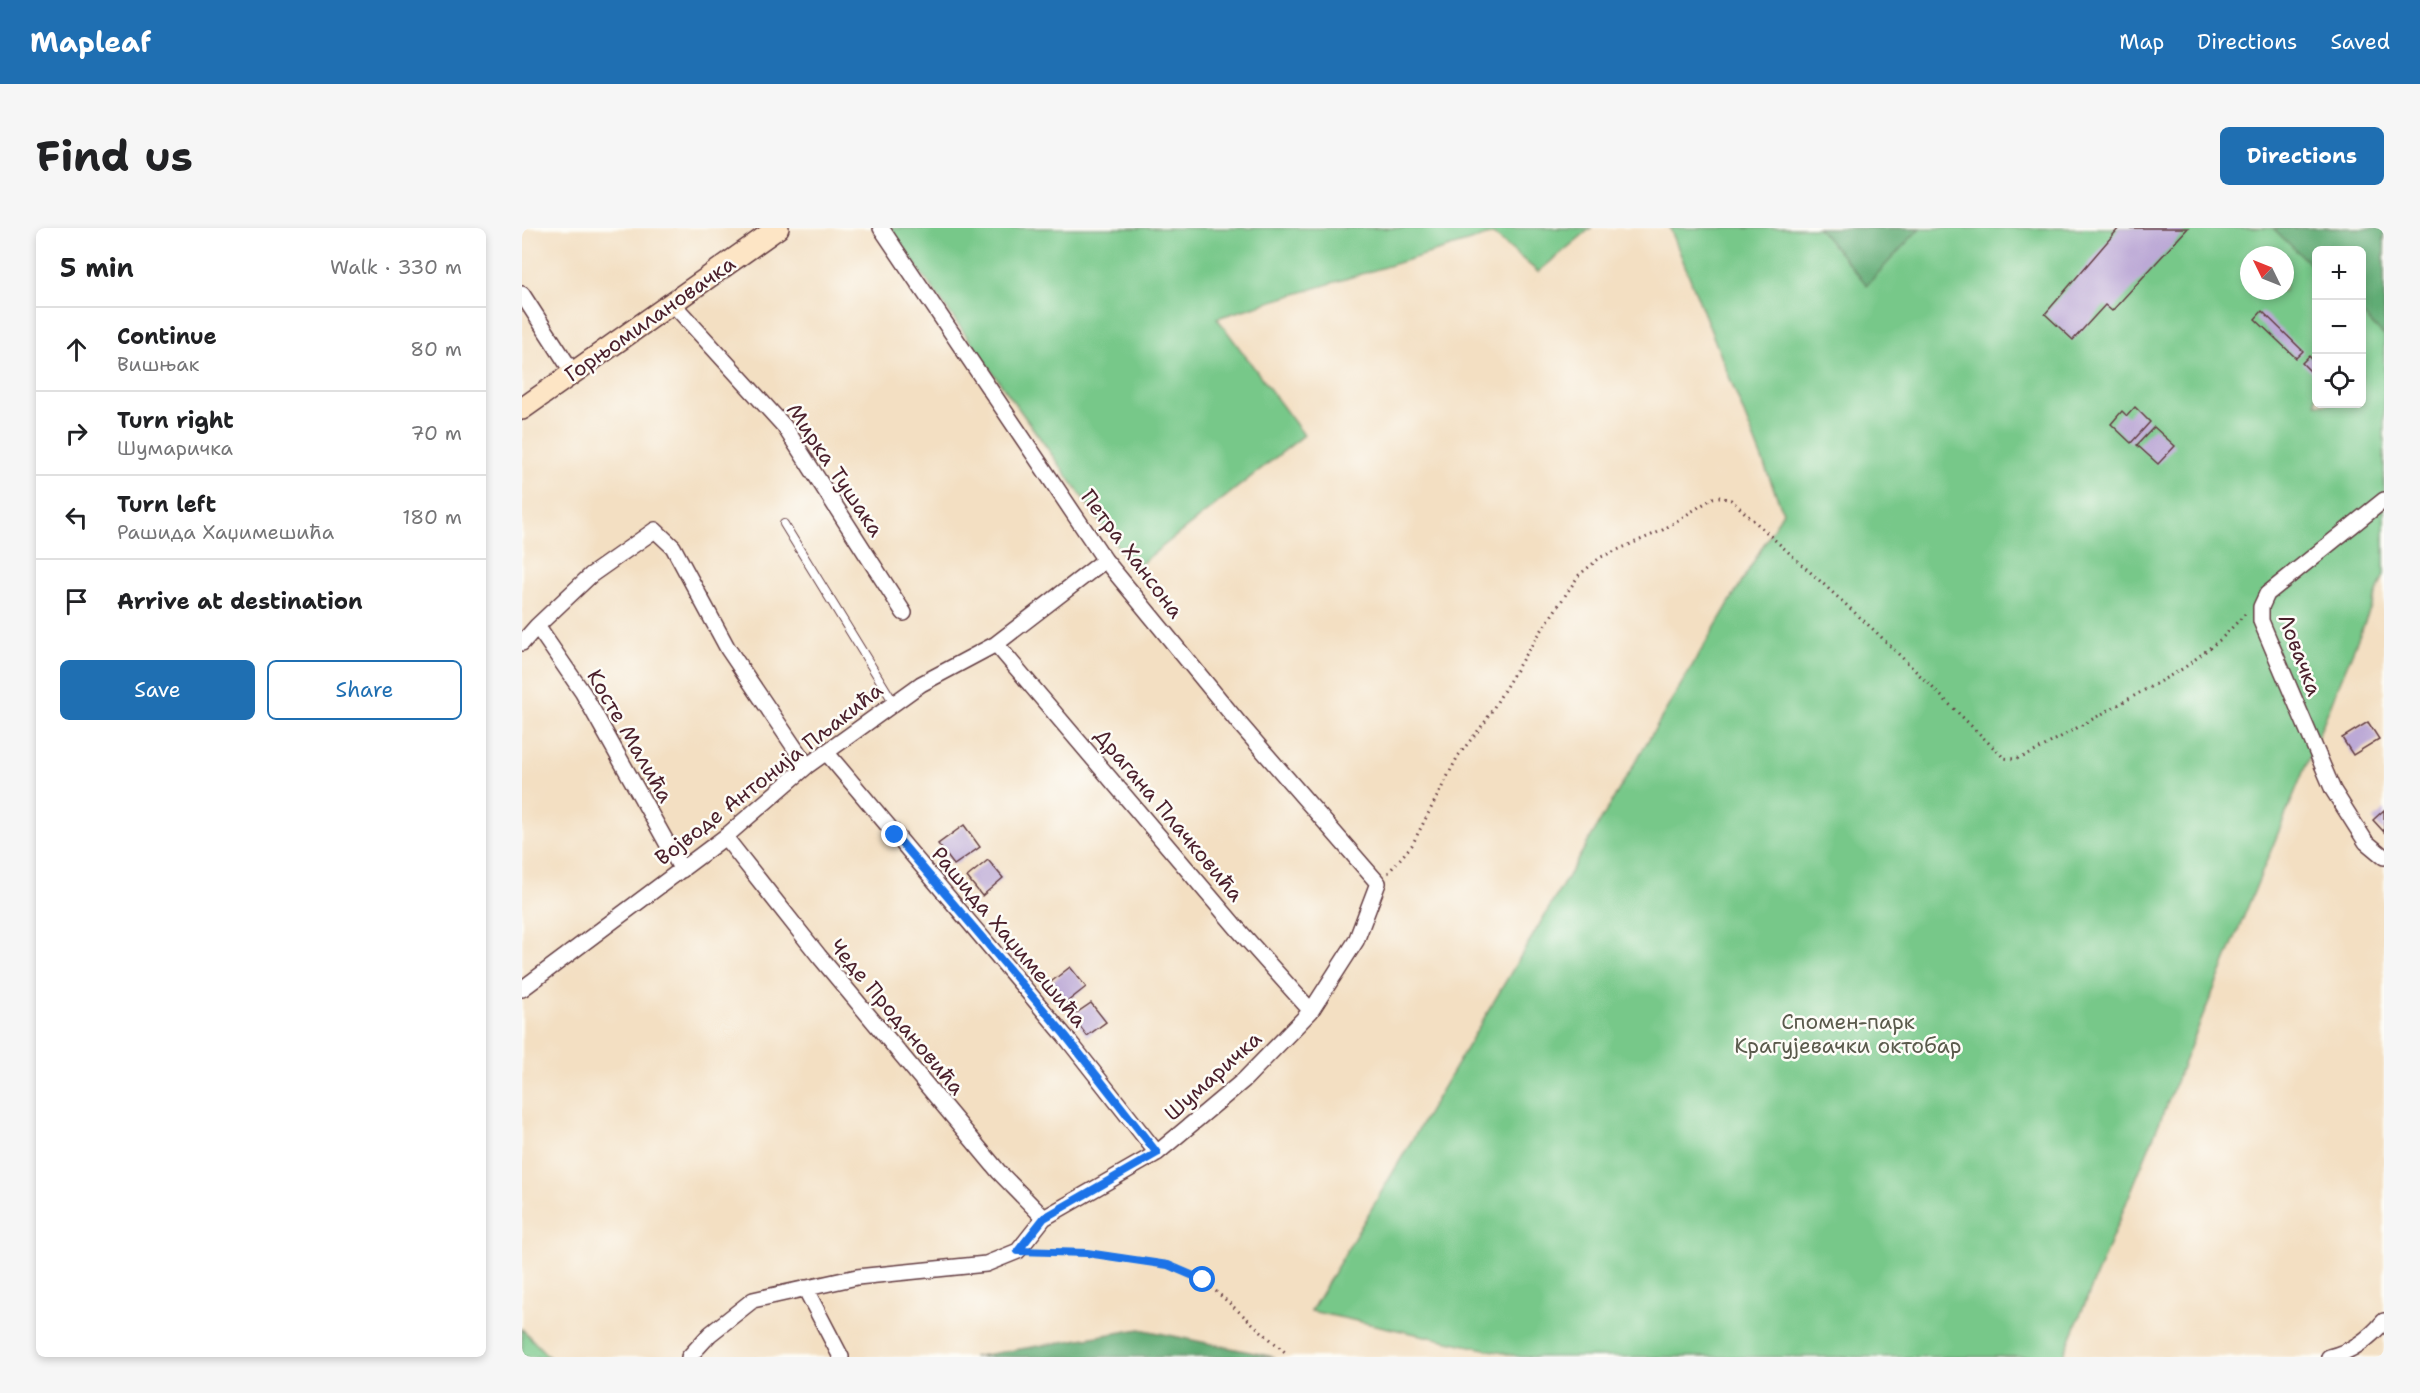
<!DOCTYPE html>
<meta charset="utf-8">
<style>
:root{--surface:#fff;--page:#f6f6f6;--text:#202124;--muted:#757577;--line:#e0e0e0;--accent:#1f6fb2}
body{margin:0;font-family:"Shantell Sans",sans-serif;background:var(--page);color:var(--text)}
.controls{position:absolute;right:18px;top:18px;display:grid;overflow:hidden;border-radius:9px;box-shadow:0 3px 9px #0003}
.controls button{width:54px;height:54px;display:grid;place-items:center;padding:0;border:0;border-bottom:2px solid var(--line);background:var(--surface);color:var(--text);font:30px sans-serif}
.compass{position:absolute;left:1718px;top:18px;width:54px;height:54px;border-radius:50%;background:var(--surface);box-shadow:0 3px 9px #0003;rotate:313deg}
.stop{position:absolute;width:18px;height:18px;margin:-14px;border:4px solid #1a73e8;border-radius:50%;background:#fff}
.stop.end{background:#1a73e8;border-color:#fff;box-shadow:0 2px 6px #0008}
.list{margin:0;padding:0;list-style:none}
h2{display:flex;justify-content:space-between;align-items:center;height:78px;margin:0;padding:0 24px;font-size:26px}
h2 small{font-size:20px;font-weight:400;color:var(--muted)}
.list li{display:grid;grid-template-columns:39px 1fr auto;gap:18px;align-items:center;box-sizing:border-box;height:84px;padding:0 24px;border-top:2px solid var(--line)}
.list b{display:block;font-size:22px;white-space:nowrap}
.list p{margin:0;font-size:20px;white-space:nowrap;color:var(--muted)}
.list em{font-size:20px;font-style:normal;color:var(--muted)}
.actions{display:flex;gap:12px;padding:18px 24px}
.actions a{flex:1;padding:14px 0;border:2px solid var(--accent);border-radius:9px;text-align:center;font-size:21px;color:var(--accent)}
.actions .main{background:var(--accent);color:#fff}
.icon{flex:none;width:33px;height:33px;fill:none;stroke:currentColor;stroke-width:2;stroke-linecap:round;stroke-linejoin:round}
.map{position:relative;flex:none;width:1862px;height:1129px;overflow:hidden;border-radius:9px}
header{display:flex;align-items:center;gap:36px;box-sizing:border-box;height:84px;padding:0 30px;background:var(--accent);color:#fff}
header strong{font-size:28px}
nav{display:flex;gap:33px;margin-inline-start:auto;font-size:21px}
.intro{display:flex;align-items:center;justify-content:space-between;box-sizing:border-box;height:144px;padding:0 36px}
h1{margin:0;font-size:42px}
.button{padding:15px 27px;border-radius:9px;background:var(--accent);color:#fff;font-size:21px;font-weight:700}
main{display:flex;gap:36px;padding:0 36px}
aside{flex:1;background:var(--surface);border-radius:9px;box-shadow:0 3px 9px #0003}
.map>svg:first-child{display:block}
.green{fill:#77c889;stroke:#60745a;stroke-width:1.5;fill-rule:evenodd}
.forest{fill:#61ac75;stroke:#566650;stroke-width:1.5}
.building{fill:#bca9d6}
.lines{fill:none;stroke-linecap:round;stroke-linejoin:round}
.lane-casing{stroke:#633c42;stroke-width:10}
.street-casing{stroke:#633c42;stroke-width:18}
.secondary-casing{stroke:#633c42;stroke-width:24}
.path{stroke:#633c42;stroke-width:3;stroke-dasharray:1.5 4.5;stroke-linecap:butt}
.lane{stroke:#fff;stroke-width:8}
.street{stroke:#fff;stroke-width:15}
.secondary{stroke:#fde5c5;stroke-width:21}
.route{stroke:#1a73e8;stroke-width:8}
.labels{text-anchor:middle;stroke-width:5;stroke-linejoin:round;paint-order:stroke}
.street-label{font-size:21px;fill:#4a1f2b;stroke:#fdfcf7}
.park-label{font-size:21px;fill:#5a5a4c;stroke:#fdfcf7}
</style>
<header>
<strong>Mapleaf</strong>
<nav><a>Map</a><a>Directions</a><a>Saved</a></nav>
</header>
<div class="intro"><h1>Find us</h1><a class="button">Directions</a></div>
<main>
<aside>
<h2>5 min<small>Walk · 330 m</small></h2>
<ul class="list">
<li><svg class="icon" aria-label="ahead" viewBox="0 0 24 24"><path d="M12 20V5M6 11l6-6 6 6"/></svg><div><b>Continue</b><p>Вишњак</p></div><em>80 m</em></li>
<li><svg class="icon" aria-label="right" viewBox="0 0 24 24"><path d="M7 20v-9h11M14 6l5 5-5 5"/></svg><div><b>Turn right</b><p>Шумаричка</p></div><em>70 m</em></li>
<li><svg class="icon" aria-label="left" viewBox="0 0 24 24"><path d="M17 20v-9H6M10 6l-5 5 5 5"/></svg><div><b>Turn left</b><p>Рашида Хаџимешића</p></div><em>180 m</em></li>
<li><svg class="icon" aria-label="arrive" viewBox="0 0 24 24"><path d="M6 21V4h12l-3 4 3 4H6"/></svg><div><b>Arrive at destination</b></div></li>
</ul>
<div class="actions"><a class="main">Save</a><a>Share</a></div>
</aside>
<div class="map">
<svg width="1862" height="1129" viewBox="0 0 1862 1129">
<rect width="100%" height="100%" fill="#fdfcf7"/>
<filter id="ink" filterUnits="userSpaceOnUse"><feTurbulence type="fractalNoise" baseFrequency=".0167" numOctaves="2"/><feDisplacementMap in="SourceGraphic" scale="12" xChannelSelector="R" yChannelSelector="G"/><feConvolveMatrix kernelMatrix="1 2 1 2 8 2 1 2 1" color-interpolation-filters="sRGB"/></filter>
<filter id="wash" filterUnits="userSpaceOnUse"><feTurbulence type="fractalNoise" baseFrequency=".008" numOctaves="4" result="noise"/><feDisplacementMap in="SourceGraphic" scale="24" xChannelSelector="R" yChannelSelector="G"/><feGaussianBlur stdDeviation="1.35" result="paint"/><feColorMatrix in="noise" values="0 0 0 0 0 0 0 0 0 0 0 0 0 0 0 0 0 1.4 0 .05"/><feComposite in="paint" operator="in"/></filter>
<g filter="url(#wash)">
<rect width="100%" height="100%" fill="#f3dfc2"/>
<path class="green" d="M 367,0 L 1069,0 L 1016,44 L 971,6 L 695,90 L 782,207 L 612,341 Z
M 1148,0 L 1862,0 L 1862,347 L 1541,1129 L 999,1129 L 789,1083 L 1261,284 ZM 1794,22 L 1840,22 L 1840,176 L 1794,176 ZM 1727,27 L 1763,27 L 1763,63 L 1727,63 Z
M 0,1101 L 27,1129 L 0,1129 Z"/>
<path class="forest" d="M 1296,0 L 1398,0 L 1345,57 Z
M 1751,0 L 1862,0 L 1862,108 L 1840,86 L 1840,22 L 1794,22 L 1794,42 Z
M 618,1101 L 752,1129 L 450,1129 Z"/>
<g id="blocks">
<path class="building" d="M 1597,0 L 1666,0 L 1590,83 L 1583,77 L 1551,112 L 1523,86 Z
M 1740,83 L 1781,123 L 1774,130 L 1733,91 Z
M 1787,128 L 1794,135 L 1794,149 L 1780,135 Z
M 1613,179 L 1628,194 L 1609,215 L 1589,196 L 1600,183 L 1605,188 Z
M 1632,199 L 1653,218 L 1636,236 L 1615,217 Z
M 1846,494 L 1857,511 L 1831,527 L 1820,510 Z
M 1862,582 L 1862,604 L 1851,592 Z
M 442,597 L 458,619 L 432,637 L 416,616 Z
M 466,632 L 481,650 L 460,668 L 445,649 Z
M 548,739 L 564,759 L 541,777 L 525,757 Z
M 569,775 L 584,794 L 565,808 L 550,788 Z"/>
</g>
</g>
<g filter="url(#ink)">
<use href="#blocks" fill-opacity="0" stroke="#633c42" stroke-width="1.5"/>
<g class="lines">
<g class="lane-casing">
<path id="lane" d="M 262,296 L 372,475"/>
</g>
<g class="street-casing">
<path id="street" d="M 0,66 L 51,145
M 151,76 L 262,198 L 382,385
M 1862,272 L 1745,366 L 1739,379 L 1739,393 L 1811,562 L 1844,614 L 1862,629
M 15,398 L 61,465 L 160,642
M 0,415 L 15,398 L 69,347 L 133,302 L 151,319 L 206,421 L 285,538
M 474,416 L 714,699 L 789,783
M 304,524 L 543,808 L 635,925
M 203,609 L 297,728 L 477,944 L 522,990
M 0,761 L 203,609 L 285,538 L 399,456 L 474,416 L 583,332
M 283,1060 L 319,1129
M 167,1129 L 188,1106 L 231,1072 L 335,1049 L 464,1036 L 496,1023 L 522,990 L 635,925 L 722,852 L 789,783 L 834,713 L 856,655 L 716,494 L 583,332 L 359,0
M 1807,1129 C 1829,1124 1848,1110 1862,1093"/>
</g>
<g class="secondary-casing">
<path id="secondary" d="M 0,181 L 256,0"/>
</g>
<path class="path" d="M 866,645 L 890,617 L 936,528 L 963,494 L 1003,427 L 1057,347 L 1079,329 L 1139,303 L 1191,270 L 1197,269 L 1209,272 L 1354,404 L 1482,530 C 1492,532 1501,530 1510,525 L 1662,440 L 1699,411 L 1725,384
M 516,1024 L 565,1025 L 646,1037 L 681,1052 L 764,1125"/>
<use href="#lane" class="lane"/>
<use href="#street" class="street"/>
<use href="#secondary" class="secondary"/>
</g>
</g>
<g class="lines" filter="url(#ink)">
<path class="route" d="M 373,607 L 543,807 L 635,925 L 522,990 L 496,1023 L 565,1025 L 646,1037 L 681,1052"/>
</g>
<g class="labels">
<g class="street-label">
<text transform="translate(128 91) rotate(-35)" y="7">Горњомилановачка</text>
<text transform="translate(313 242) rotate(56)" y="7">Мирка Тушака</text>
<text transform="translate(610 326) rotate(53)" y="7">Петра Хансона</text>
<text transform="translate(1778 427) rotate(69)" y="7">Ловачка</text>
<text transform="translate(108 508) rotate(60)" y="7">Косте Малића</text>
<text transform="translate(247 546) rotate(-38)" y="7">Војводе Антонија Пљакића</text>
<text transform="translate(647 587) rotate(50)" y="7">Драгана Плачковића</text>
<text transform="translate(487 709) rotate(50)" y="7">Рашида Хаџимешића</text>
<text transform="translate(375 789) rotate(50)" y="7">Чеде Продановића</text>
<text transform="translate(691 848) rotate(-42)" y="7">Шумаричка</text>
</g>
<g class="park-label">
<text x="1326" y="801">Спомен-парк<tspan x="1326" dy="24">Крагујевачки октобар</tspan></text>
</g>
</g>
</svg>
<div class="controls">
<button>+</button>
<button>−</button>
<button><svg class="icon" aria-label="locate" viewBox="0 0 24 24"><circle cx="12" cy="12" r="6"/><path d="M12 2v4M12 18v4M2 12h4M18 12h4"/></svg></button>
</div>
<svg class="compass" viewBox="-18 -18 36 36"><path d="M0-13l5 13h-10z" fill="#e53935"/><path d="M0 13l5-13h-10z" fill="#757577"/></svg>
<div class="stop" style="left:681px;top:1052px"></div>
<div class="stop end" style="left:373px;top:607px"></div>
</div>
</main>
